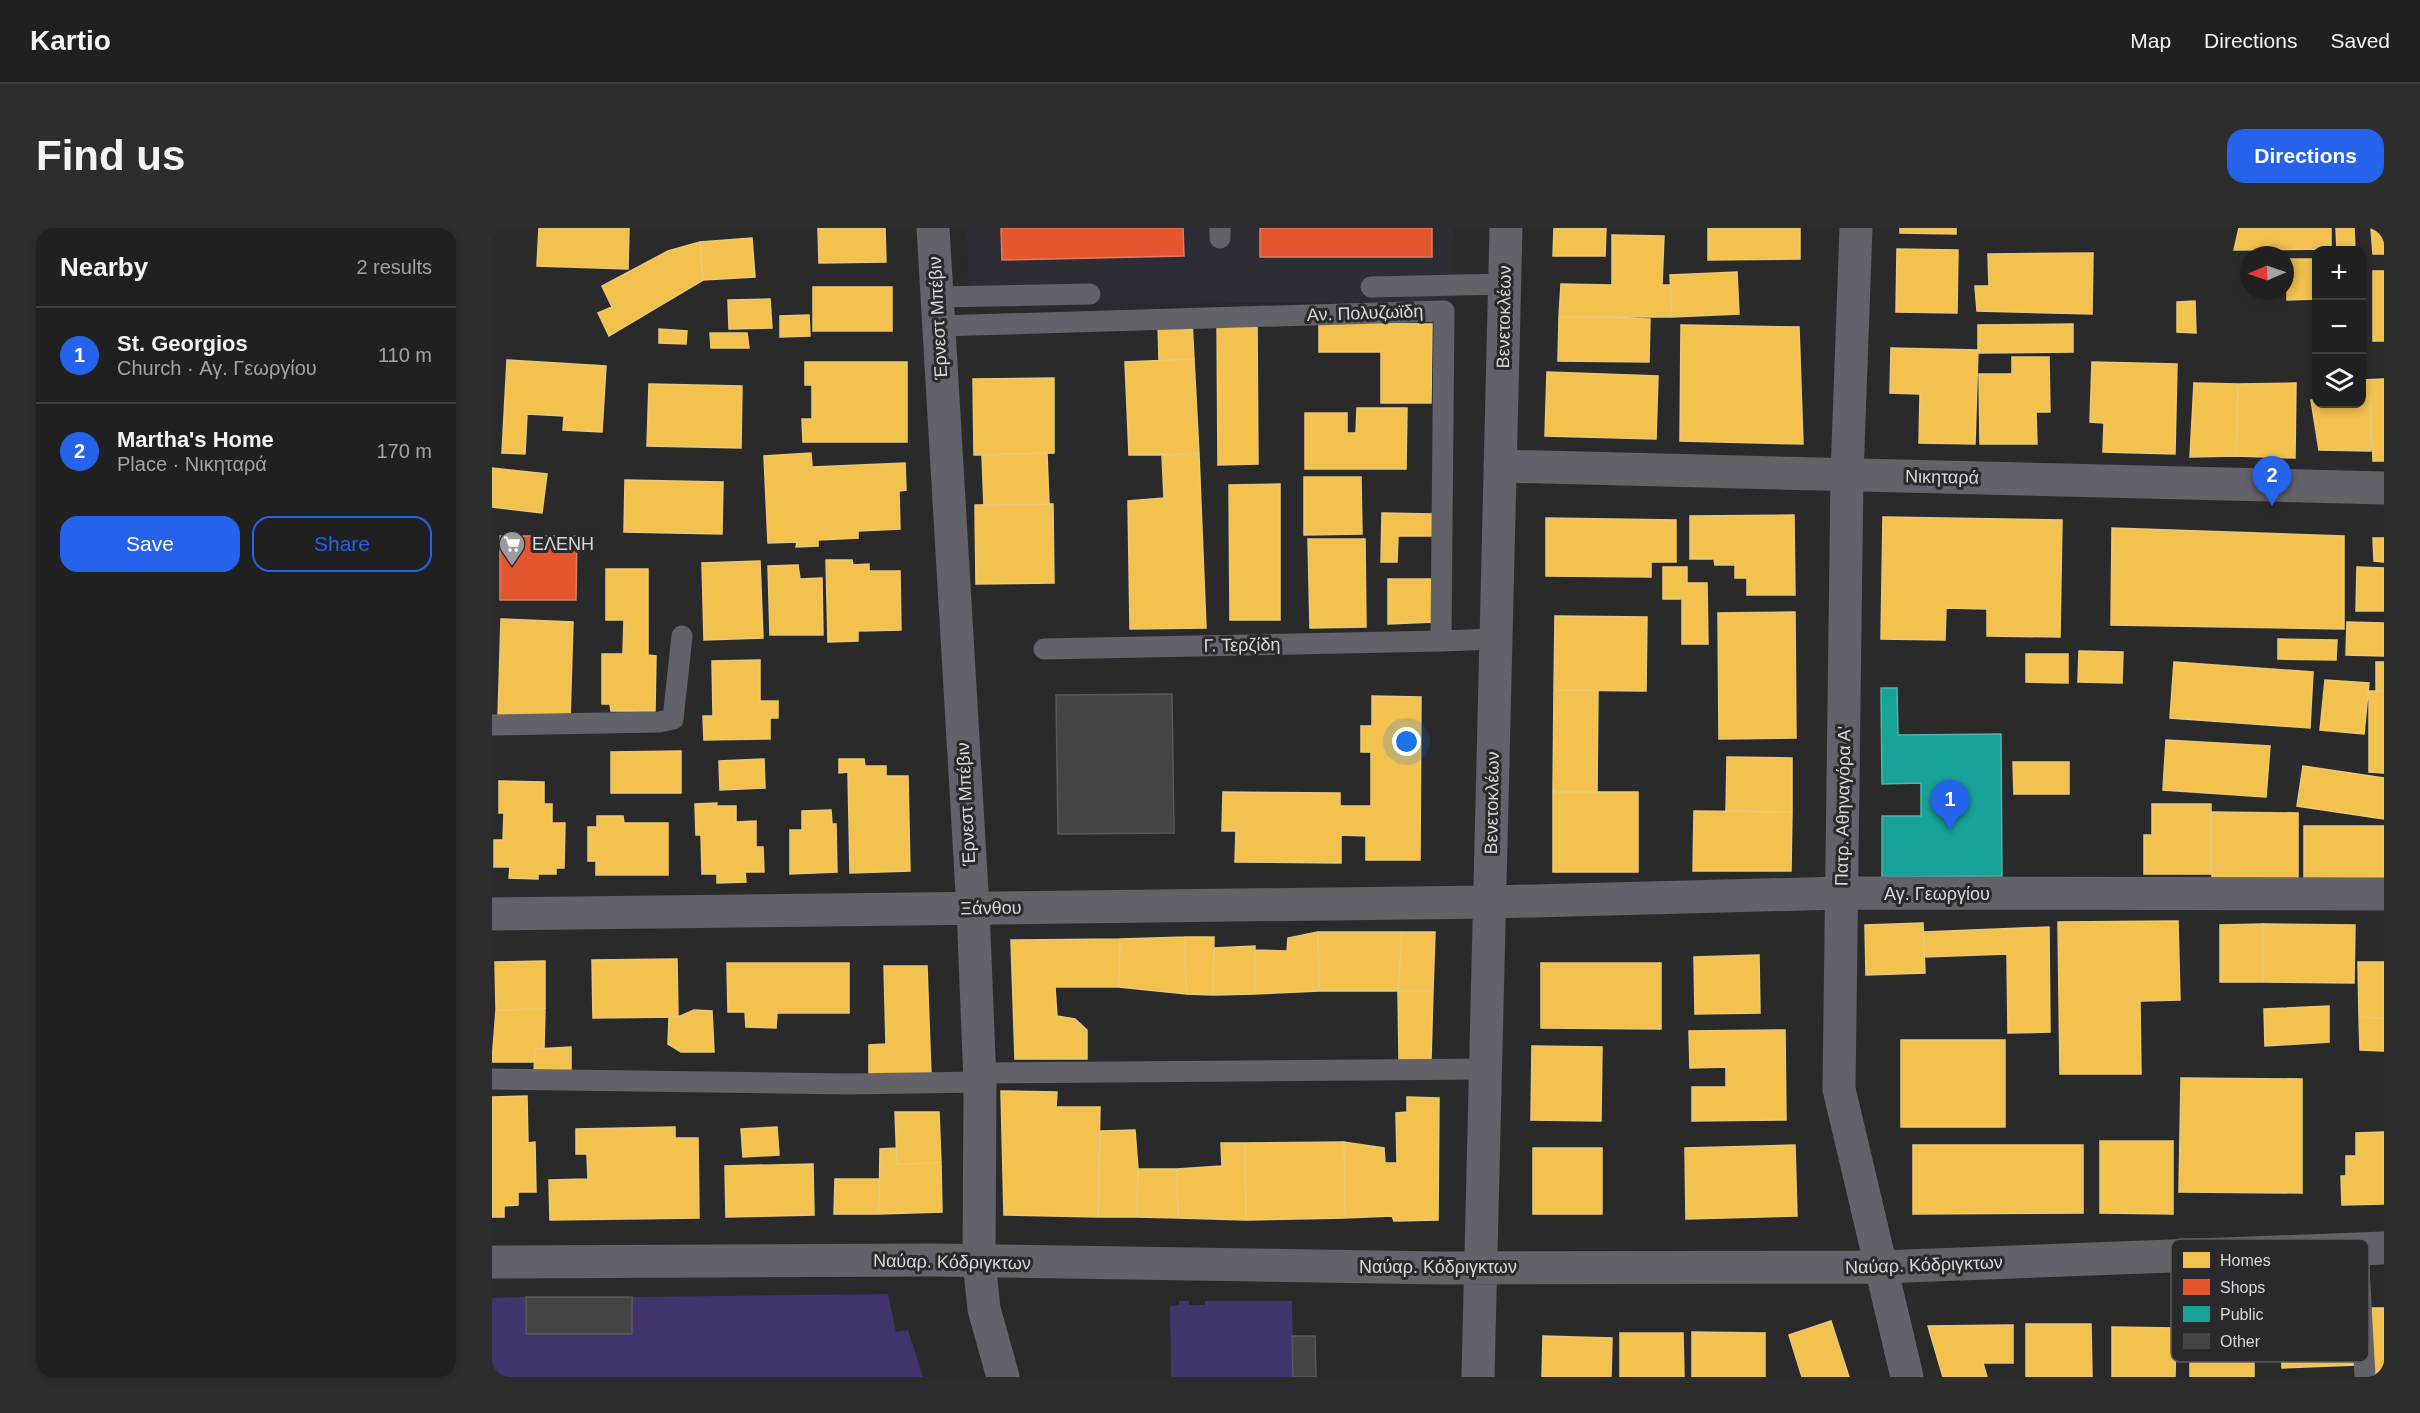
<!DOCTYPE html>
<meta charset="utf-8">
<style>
:root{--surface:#202020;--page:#2d2d2d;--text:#f1f3f6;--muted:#a2a3a5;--line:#3d3e3e;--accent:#2563eb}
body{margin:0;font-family:Helvetica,sans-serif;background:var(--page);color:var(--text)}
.controls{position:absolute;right:18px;top:18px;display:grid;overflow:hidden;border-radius:12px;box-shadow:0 3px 9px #0003}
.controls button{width:54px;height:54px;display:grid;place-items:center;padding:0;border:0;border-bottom:2px solid var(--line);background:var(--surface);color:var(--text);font:30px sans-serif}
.compass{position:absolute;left:1748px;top:18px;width:54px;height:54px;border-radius:50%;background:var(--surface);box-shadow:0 3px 9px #0003;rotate:268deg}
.you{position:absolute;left:915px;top:514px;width:21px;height:21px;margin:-15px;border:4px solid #fff;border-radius:50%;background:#1a73e8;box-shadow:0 0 0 9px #1a73e833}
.badge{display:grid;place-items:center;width:39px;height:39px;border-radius:50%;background:var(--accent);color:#fff;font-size:20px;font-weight:700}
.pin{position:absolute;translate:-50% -50px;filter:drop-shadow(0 2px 3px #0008)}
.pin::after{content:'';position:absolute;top:32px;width:21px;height:18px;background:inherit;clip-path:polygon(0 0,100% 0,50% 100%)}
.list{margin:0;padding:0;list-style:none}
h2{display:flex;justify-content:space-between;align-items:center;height:78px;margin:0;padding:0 24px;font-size:26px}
h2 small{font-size:20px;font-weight:400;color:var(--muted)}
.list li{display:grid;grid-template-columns:39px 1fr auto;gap:18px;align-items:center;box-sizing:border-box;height:96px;padding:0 24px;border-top:2px solid var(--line)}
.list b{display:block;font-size:22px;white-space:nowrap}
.list p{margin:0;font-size:20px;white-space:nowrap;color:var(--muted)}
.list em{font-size:20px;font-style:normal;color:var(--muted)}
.actions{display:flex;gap:12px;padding:18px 24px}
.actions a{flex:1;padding:14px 0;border:2px solid var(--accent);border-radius:18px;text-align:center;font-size:21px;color:var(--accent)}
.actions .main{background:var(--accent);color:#fff}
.icon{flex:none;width:33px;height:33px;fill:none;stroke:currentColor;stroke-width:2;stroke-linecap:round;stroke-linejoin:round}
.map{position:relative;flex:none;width:1892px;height:1149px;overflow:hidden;border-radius:18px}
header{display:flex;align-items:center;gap:36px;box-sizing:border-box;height:84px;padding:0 30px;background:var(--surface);border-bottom:2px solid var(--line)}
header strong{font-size:28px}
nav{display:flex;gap:33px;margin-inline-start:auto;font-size:21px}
.intro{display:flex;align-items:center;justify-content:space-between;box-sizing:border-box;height:144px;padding:0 36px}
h1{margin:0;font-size:42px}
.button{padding:15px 27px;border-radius:18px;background:var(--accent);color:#fff;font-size:21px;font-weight:700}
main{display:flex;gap:36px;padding:0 36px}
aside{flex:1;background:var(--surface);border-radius:18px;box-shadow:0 3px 9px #0003}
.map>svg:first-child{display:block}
.built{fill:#2e2d35}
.green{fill:#42346d}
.homes{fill:#f2c14e;stroke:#eac878;stroke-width:1.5}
.shops{fill:#e4572e;stroke:#e07d61;stroke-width:1.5}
.public{fill:#17a398;stroke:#51b3ac;stroke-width:1.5}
.building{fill:#444445;stroke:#59595a;stroke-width:1.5}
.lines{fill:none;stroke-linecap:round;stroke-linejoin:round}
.service{stroke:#63616a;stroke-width:21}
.minor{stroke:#63616a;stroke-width:33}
.tertiary{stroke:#63616a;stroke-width:33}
.labels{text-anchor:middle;stroke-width:6;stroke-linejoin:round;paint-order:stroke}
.street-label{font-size:18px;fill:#d8d7d9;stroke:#2a292c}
.poi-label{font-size:18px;fill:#d8d7d9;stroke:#2a292c;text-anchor:start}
.key{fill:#2a292c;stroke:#5e5d60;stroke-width:1.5}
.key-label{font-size:16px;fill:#d8d7d9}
</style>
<header>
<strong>Kartio</strong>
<nav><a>Map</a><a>Directions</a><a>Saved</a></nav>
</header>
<div class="intro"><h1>Find us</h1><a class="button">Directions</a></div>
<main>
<aside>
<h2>Nearby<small>2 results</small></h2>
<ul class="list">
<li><span class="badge">1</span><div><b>St. Georgios</b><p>Church · Αγ. Γεωργίου</p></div><em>110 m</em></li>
<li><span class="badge">2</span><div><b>Martha's Home</b><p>Place · Νικηταρά</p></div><em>170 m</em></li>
</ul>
<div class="actions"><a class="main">Save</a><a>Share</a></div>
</aside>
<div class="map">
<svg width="1892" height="1149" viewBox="0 0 1892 1149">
<rect width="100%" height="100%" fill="#2a2a2b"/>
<path class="built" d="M 475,0 L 961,0 L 960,74 L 477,77 Z"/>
<path class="green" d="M 396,1066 L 404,1104 L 416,1102 L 431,1149 L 0,1149 L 0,1070 L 34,1069 L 35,1106 L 139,1106 L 140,1069 Z
M 687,1073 L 697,1073 L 697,1077 L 713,1077 L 713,1073 L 800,1073 L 801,1149 L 679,1149 L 678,1078 L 687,1077 Z"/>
<path class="homes" d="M 47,0 L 137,0 L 136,41 L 45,38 Z
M 326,0 L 393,0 L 394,34 L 327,35 Z
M 1062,0 L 1114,0 L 1113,28 L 1061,28 Z
M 1216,0 L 1308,0 L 1308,31 L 1216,32 Z
M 1408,0 L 1464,0 L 1464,6 L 1408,5 Z
M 1747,0 L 1839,0 L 1839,21 L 1742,22 Z
M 1844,0 L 1862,0 L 1863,22 L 1845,22 Z
M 1879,0 L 1892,0 L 1892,26 L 1881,26 Z
M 1120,7 L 1172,8 L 1170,57 L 1178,57 L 1180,89 L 1067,89 L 1069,56 L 1120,57 Z
M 260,10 L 263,49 L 211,52 L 208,14 Z
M 208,14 L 211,52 L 117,108 L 106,85 L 120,79 L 110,58 L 176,23 Z
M 1405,21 L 1466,22 L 1465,85 L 1404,84 Z
M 1601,25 L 1600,86 L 1485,83 L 1483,58 L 1497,58 L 1496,26 Z
M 1795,31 L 1824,31 L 1824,71 L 1795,72 Z
M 1881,43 L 1892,43 L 1892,113 L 1881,113 Z
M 1245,44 L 1247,86 L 1180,89 L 1178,47 Z
M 321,59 L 400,59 L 400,103 L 321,103 Z
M 278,71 L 280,100 L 237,101 L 236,72 Z
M 1703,73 L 1704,105 L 1685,104 L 1685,74 Z
M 317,87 L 318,108 L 288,109 L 288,88 Z
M 1067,89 L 1158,91 L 1157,134 L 1066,133 Z
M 725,92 L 765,92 L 766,236 L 726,237 Z
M 700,93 L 702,131 L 667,133 L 666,94 Z
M 827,95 L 940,96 L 939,175 L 889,175 L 889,124 L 827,124 Z
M 1581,96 L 1581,124 L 1486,125 L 1486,97 Z
M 1189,97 L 1307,99 L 1311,216 L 1188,213 Z
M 167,101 L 195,103 L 194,116 L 167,115 Z
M 218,105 L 255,105 L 257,120 L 219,120 Z
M 1399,120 L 1486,122 L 1483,216 L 1427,215 L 1428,166 L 1398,165 Z
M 1520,129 L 1557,129 L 1558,184 L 1544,184 L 1545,216 L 1488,216 L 1487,146 L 1520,146 Z
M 702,131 L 707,226 L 637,227 L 633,134 Z
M 15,132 L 114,138 L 110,204 L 71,202 L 72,188 L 35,186 L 33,226 L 10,225 Z
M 313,134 L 415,134 L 415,214 L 311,214 L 310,191 L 320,191 L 320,157 L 313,157 Z
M 1600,134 L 1685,136 L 1683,226 L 1611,224 L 1612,195 L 1598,194 Z
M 1055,144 L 1166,148 L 1164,211 L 1053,208 Z
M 562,150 L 562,225 L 482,227 L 481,151 Z
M 1892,151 L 1892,233 L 1881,233 L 1879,170 L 1870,170 L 1870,152 Z
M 1702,155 L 1746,156 L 1744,228 L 1698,229 Z
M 1804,155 L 1803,230 L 1744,228 L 1746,156 Z
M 157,156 L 250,158 L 249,220 L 155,218 Z
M 1870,170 L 1879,170 L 1879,223 L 1827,222 L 1819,172 L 1824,172 L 1824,176 L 1870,176 Z
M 865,180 L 915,180 L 914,241 L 813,241 L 813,185 L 855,185 L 855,205 L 864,205 Z
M 319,225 L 320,239 L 413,235 L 414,262 L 407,263 L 408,301 L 366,303 L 366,310 L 326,312 L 326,318 L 304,319 L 305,314 L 276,315 L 272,228 Z
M 555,225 L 557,276 L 492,278 L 490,227 Z
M 707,226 L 714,400 L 638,401 L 636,273 L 672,270 L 670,227 Z
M 0,240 L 55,246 L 50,285 L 0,279 Z
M 812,249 L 869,249 L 870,306 L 812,307 Z
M 133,252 L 231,254 L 230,306 L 132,304 Z
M 788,256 L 788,392 L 738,392 L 737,257 Z
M 561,276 L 562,355 L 484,356 L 483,277 Z
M 890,285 L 941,286 L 941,308 L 906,308 L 905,334 L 889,334 Z
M 1302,287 L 1303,367 L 1255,367 L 1255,350 L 1243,350 L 1243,337 L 1223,337 L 1222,331 L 1198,331 L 1198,288 Z
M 1391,289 L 1570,292 L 1568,409 L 1495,408 L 1495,381 L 1454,380 L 1453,412 L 1389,411 Z
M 1054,290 L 1184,292 L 1184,334 L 1159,334 L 1159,349 L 1054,348 Z
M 1620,300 L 1852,308 L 1852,401 L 1619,397 Z
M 1881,310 L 1892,310 L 1892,334 L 1882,333 Z
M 816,311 L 873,311 L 874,399 L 818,400 Z
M 334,332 L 360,332 L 361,337 L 377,336 L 377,343 L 408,343 L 409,402 L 366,403 L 366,413 L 336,414 Z
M 268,333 L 271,410 L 212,412 L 210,335 Z
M 306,337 L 308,351 L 330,350 L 331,407 L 278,407 L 276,338 Z
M 1171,339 L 1195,339 L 1195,355 L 1215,355 L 1216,416 L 1190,416 L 1190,371 L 1171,371 Z
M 1865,339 L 1892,340 L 1892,383 L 1864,383 Z
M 114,341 L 156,341 L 156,427 L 164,428 L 163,483 L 119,483 L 118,476 L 110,476 L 110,426 L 131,426 L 132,392 L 114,392 Z
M 896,351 L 942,351 L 942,394 L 896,396 Z
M 1303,384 L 1304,510 L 1227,511 L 1226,385 Z
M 1063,388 L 1155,389 L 1154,463 L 1062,462 Z
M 9,391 L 81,394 L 78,492 L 6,489 Z
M 1855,394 L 1892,395 L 1892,428 L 1854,427 Z
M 1786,411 L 1845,412 L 1844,432 L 1786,431 Z
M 1587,423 L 1631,424 L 1630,455 L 1586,454 Z
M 1534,426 L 1576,426 L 1576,455 L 1534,454 Z
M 268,432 L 268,473 L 286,473 L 286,490 L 278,490 L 278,511 L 212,512 L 211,488 L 221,488 L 220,433 Z
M 1682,434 L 1821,444 L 1818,500 L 1678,490 Z
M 1884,434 L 1892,434 L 1892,462 L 1884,462 Z
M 1833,452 L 1877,455 L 1872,506 L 1828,502 Z
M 1062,462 L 1106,462 L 1105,564 L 1061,564 Z
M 1877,463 L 1892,463 L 1892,545 L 1877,544 Z
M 880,468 L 929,469 L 928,632 L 874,632 L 874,608 L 849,607 L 849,635 L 743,634 L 744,603 L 730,603 L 731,564 L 848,565 L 848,578 L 879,578 L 879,524 L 869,524 L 869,498 L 880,498 Z
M 1674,512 L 1778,518 L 1774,569 L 1671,562 Z
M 189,523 L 189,565 L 119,565 L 119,524 Z
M 1235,529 L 1300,530 L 1300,584 L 1234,583 Z
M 272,531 L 273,560 L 228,562 L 227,533 Z
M 347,531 L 372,531 L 373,538 L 394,538 L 394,548 L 416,548 L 418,643 L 358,645 L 356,544 L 347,545 Z
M 1521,534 L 1577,534 L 1577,566 L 1522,566 Z
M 1811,538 L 1892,550 L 1892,591 L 1805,578 Z
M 7,553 L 52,554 L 52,576 L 60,576 L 60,595 L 73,595 L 72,640 L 64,640 L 64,646 L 46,646 L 46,651 L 17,650 L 18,639 L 2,639 L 2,612 L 11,612 L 12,585 L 7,585 Z
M 1061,564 L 1146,564 L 1146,644 L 1061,644 Z
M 225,575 L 224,578 L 244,578 L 244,594 L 264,593 L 264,619 L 271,619 L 272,644 L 253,644 L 254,654 L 225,655 L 225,646 L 210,646 L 209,607 L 204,607 L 203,576 Z
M 1660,576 L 1719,576 L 1719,646 L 1652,646 L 1652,607 L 1660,607 Z
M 339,582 L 340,596 L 344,596 L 345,644 L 298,646 L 298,602 L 310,602 L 310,583 Z
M 1202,583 L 1300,584 L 1299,643 L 1201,643 Z
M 1720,584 L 1806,585 L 1806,654 L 1720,653 Z
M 105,588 L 131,588 L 132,595 L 176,595 L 176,647 L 104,647 L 104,633 L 96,633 L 96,599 L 105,599 Z
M 1812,598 L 1892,598 L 1892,654 L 1812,654 Z
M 1686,693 L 1688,772 L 1648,773 L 1649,846 L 1568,846 L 1566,694 Z
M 1431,695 L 1433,745 L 1374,747 L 1373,697 Z
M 1771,696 L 1771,754 L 1728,754 L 1728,697 Z
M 1771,696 L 1863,697 L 1862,755 L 1771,754 Z
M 1557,699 L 1558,804 L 1516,805 L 1515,726 L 1432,729 L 1432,704 Z
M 826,704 L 827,763 L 763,766 L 763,722 L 795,723 L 796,710 Z
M 826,704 L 910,704 L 906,763 L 827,763 Z
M 910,704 L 943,704 L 941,763 L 906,763 Z
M 693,709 L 694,766 L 627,759 L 628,711 Z
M 693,709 L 722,709 L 721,767 L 694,766 Z
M 628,711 L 627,759 L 563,759 L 565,788 L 583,791 L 595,802 L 595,831 L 523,831 L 519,712 Z
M 763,718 L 763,766 L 721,767 L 722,720 Z
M 1267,727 L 1268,785 L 1203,786 L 1202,729 Z
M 185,731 L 186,789 L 101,790 L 100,732 Z
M 53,733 L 53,781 L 4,782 L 3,734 Z
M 1866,734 L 1892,734 L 1892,790 L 1867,789 Z
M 235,735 L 357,735 L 357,785 L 285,785 L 284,800 L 254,799 L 253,784 L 236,784 Z
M 1049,735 L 1169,735 L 1169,801 L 1049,800 Z
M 392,738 L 435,738 L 439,847 L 377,848 L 377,817 L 394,816 Z
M 906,763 L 941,763 L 939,832 L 907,831 Z
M 1837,778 L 1837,814 L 1773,818 L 1772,781 Z
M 53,781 L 52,820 L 43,821 L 42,834 L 0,834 L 4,782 Z
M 202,782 L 220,783 L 222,824 L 189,824 L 176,816 L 177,789 L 186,789 Z
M 1867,789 L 1892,790 L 1892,823 L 1868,822 Z
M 1293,802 L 1294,892 L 1200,893 L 1200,859 L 1234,859 L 1234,839 L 1198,840 L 1197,803 Z
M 1409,812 L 1513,812 L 1513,899 L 1409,899 Z
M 1040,818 L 1110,819 L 1109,893 L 1039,892 Z
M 79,819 L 79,846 L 42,845 L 43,821 Z
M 1689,850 L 1810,851 L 1810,965 L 1687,964 Z
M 509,863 L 565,864 L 564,879 L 608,879 L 606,989 L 512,987 Z
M 35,868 L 36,915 L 43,914 L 44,964 L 26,964 L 26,977 L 12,978 L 12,989 L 0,989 L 0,869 Z
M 915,869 L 947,870 L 946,992 L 902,993 L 900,988 L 853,990 L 852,914 L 892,920 L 893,935 L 905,935 L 904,885 L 915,884 Z
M 403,884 L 447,884 L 449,935 L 405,936 Z
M 183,899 L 183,910 L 206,910 L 207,990 L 58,992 L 57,952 L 96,951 L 95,926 L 84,926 L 84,901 Z
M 285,899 L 287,927 L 251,929 L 249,901 Z
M 643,902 L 646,941 L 645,989 L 606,989 L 609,903 Z
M 1892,904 L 1892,976 L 1850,977 L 1849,948 L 1854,948 L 1854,928 L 1864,928 L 1864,905 Z
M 1608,913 L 1681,913 L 1681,986 L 1608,985 Z
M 852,914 L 853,990 L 754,992 L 753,915 Z
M 729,915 L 753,915 L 754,992 L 686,990 L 685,941 L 730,938 Z
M 1303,917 L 1305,988 L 1194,991 L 1193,920 Z
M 1421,917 L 1591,917 L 1591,985 L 1421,986 Z
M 404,920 L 405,936 L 449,935 L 450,984 L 387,986 L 388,921 Z
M 1041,920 L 1110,920 L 1110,986 L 1041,986 Z
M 321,936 L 322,987 L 234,989 L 233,938 Z
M 646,941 L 685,941 L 686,990 L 645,989 Z
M 343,951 L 387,951 L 387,986 L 342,986 Z
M 1880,1080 L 1892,1080 L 1892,1149 L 1882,1149 Z
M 1861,1081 L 1864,1137 L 1790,1140 L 1788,1084 Z
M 1698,1090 L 1762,1090 L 1762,1149 L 1698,1149 Z
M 1339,1093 L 1357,1149 L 1310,1149 L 1297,1107 Z
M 1534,1096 L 1599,1096 L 1600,1149 L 1534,1149 Z
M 1521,1097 L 1521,1135 L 1491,1135 L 1495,1149 L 1451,1149 L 1436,1098 Z
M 1620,1099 L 1684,1100 L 1683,1149 L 1620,1149 Z
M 1200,1104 L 1273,1105 L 1273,1149 L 1200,1149 Z
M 1128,1105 L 1191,1105 L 1192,1149 L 1128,1149 Z
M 1051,1108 L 1120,1110 L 1119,1149 L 1050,1149 Z"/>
<path class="shops" d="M 509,0 L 691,0 L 692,28 L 510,32 Z
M 768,0 L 940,0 L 940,29 L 768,29 Z
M 8,308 L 85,308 L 84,372 L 8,372 Z"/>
<path class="public" d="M 1389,460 L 1405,460 L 1406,507 L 1509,506 L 1510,648 L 1390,649 L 1390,588 L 1429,588 L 1429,555 L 1390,556 Z"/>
<path class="building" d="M 680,466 L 682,605 L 566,606 L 564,467 Z
M 34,1069 L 140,1069 L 140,1106 L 34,1106 Z
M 800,1108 L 823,1108 L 824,1149 L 801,1149 Z"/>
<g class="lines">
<path class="service" d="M 728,0 L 728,10
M 879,59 L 1013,56
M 444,69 L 598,66
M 446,98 L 952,83 L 949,413 L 1004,411
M 552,421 L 949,413
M 0,497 L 167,494 L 181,491 L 190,408
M 488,845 L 994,841
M 0,851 L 356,856 L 488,854
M 1866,1021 L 1873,1149"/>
<path class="minor" d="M 1008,238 L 1892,260
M 0,686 L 998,674 L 1350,665 L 1892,666"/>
<path class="tertiary" d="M 441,0 L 481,681 L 488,854 L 487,1033 L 492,1081 L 511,1149
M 1364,0 L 1355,247 L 1347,861 L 1415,1149
M 0,1034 L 442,1032 L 949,1040 L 1388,1039 L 1892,1020
M 986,1149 L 1014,0"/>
</g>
<defs>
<g id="supermarket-pin" transform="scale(1.35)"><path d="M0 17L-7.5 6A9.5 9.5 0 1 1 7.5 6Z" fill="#9b9a9c" stroke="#2a292c"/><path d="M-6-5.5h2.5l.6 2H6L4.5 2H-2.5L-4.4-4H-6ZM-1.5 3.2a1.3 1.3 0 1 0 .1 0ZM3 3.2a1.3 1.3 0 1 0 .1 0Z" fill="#fff"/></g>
</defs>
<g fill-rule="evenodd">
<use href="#supermarket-pin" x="20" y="316"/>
</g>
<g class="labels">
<g class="street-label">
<text transform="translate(873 85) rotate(-2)" y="6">Αν. Πολυζωϊδη</text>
<text transform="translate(1012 89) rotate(-89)" y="6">Βενετοκλέων</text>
<text transform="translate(446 90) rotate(-93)" y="6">Έρνεστ Μπέβιν</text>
<text transform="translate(1450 249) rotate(1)" y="6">Νικηταρά</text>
<text transform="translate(750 417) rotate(-1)" y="6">Γ. Τερζίδη</text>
<text transform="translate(1000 575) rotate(-89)" y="6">Βενετοκλέων</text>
<text transform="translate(474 576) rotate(-93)" y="6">Έρνεστ Μπέβιν</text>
<text transform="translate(1351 578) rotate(-89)" y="6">Πατρ. Αθηναγόρα Α'</text>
<text x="1445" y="672">Αγ. Γεωργίου</text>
<text transform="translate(499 680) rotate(-1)" y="6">Ξάνθου</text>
<text transform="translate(460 1034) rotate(1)" y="6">Ναύαρ. Κόδριγκτων</text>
<text transform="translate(1432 1037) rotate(-2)" y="6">Ναύαρ. Κόδριγκτων</text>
<text x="946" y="1045">Ναύαρ. Κόδριγκτων</text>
</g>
<g class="poi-label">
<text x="40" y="322">ΕΛΕΝΗ</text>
</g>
</g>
<rect x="1679" y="1011" width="198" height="123" rx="9" class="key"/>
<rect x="1691" y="1024" width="27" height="16" fill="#f2c14e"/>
<rect x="1691" y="1051" width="27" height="16" fill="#e4572e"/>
<rect x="1691" y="1078" width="27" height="16" fill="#17a398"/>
<rect x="1691" y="1105" width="27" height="16" fill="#444445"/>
<g class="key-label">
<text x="1728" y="1038">Homes</text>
<text x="1728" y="1065">Shops</text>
<text x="1728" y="1092">Public</text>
<text x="1728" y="1119">Other</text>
</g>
</svg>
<div class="controls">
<button>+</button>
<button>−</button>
<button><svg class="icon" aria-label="layers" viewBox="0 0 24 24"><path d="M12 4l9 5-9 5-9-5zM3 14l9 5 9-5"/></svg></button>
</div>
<svg class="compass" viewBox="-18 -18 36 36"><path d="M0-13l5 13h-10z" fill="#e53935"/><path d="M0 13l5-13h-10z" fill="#a2a3a5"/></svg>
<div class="you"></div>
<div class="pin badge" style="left:1458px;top:602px">1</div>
<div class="pin badge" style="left:1780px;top:278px">2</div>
</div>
</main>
